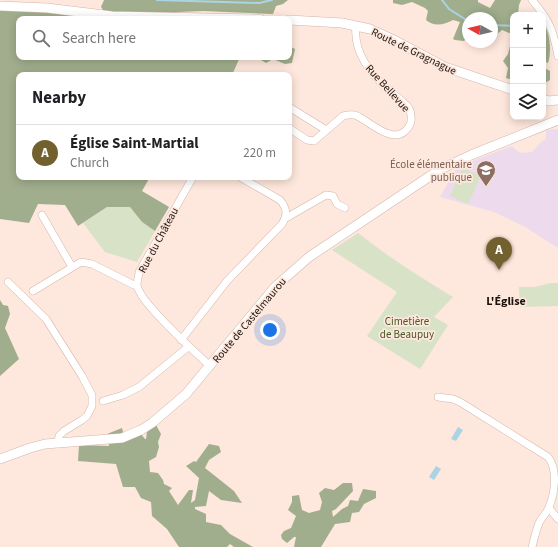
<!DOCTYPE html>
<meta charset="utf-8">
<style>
:root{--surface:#fff;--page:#f6f6f6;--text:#202124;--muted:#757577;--line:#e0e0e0;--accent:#72612f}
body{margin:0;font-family:"Source Sans 3",sans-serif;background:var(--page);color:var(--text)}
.controls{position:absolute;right:12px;top:12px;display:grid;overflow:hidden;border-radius:8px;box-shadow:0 2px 10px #0003}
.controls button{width:36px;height:36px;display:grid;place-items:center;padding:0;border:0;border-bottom:1px solid var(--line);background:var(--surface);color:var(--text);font:20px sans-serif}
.compass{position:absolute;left:462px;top:12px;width:36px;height:36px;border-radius:50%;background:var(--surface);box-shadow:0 2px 10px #0003;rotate:278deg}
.you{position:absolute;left:270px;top:330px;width:14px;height:14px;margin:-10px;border:3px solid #fff;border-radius:50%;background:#1a73e8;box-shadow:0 0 0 6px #1a73e833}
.badge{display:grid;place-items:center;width:26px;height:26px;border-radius:50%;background:var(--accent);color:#fff;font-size:13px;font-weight:700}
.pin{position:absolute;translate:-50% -33px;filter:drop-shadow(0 1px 2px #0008)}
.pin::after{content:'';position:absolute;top:21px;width:14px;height:12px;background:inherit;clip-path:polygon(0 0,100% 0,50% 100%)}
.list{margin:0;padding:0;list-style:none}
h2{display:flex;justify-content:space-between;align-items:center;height:52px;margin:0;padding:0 16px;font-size:17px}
h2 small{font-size:13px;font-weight:400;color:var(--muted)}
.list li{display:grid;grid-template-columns:26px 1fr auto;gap:12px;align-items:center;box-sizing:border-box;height:56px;padding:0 16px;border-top:1px solid var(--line)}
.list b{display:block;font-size:15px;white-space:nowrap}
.list p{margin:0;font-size:13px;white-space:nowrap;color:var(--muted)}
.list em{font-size:13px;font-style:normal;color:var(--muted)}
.icon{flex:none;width:22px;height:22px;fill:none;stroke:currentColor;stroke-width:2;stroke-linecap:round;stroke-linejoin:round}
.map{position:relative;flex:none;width:558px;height:547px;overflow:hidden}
.search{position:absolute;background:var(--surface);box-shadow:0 2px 10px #0003;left:16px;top:16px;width:276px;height:44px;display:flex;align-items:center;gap:10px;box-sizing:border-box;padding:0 14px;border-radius:8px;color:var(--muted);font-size:15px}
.panel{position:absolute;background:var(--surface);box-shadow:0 2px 10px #0003;left:16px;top:72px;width:276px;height:108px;border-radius:8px}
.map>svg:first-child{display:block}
.education{fill:#eddbed}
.green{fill:#d7e2c7}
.forest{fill:#a1ae8d}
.water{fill:#aad4e4}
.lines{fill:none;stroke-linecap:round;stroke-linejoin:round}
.stream{stroke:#aad4e4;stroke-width:2}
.minor-casing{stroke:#d2b6a9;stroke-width:8}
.tertiary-casing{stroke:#d2b6a9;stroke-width:10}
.minor{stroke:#fff;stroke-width:7}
.tertiary{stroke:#fff;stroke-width:9}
.labels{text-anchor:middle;stroke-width:3.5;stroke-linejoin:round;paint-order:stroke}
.street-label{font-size:11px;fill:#1c130e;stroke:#fee7dc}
.education-label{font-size:11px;fill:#785e54;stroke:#fee7dc;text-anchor:end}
.park-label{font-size:11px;fill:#465824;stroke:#fee7dc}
.neighbourhood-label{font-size:12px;font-weight:bold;fill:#1c130e;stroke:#fee7dc}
</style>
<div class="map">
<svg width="558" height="547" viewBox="0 0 558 547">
<rect width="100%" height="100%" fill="#fee7dc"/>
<path class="education" d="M 558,129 L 558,248 L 525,227 L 494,212 L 440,197 L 457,167 L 512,146 L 517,151 L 522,153 L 532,152 L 541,142 L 546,139 L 546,130 Z"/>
<path class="green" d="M 462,168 L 481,176 L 468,204 L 450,196 Z
M 107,207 L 130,207 L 142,222 L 155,231 L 137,262 L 105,252 L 83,223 Z
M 358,233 C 388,257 420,277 453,297 L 434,317 L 448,325 L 420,369 L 367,336 L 397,292 L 332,250 Z
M 551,283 L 558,283 L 558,306 L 520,307 L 519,287 L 535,287 Z"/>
<path class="forest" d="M 104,0 L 288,0 L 283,4 L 276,6 L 273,14 L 203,11 L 178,12 L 171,14 L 105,13 L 101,7 Z
M 393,0 L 478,0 L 478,2 L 490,8 L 495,0 L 521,0 L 519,5 L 518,15 L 513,15 L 513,32 L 509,33 L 502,30 L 492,38 L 492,18 L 468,18 L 468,37 L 464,41 L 455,40 L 453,39 L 460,22 L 453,20 C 444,25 434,27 426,20 L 428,11 L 425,8 L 412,2 L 402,5 L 393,3 Z
M 0,10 L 24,10 L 72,15 L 97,19 L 19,19 L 19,57 L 240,57 L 232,75 L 19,75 L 19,177 L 150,177 L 142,191 L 169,207 L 155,231 L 142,222 L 130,207 L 107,207 L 78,226 L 65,205 L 38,204 L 29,223 L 0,219 Z
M 543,23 C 550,32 552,51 548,63 L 543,61 Z
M 513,34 L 513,80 L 506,78 L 508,68 L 503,61 L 508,54 Z
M 289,46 L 295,49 L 292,63 L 285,64 L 273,59 L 266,63 L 256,57 L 289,57 Z
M 543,67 L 550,71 L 550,80 L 545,83 L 543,82 Z
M 0,300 L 3,305 L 8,306 L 10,314 L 5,328 L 19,359 L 0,376 Z
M 156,425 L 161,434 L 158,442 L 159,447 L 156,457 L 149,461 L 150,472 L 158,473 L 163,480 L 164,484 L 172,488 L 169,491 L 178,505 L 189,490 L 193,490 L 191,503 L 195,500 L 199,478 L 186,466 L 194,461 L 196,462 L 209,444 L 219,446 L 221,452 L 209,460 L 205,468 L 234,491 L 242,503 L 221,500 L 209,491 L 206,506 L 195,507 L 195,509 L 206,514 L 206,522 L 221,525 L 230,534 L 253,547 L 234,547 L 230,544 L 227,547 L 179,547 L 167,529 L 152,516 L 151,502 L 141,498 L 135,487 L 123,487 L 116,464 L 78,461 L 79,445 L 109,446 L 107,434 L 122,428 L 125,439 L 141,434 L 145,439 L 146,439 L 147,432 Z
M 343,483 L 352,483 L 353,491 L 336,509 L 332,511 L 333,517 L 342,509 L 348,506 L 350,500 L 358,501 L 363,489 L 376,491 L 376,498 L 364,504 L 359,512 L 352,513 L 350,522 L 335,524 L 321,547 L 294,547 L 296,537 L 294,537 L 287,543 L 282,539 L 281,535 L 284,531 L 291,528 L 296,516 L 288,510 L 292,502 L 292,496 L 299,495 L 302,510 L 309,513 L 320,510 L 322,502 L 319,493 L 325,488 L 334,490 Z"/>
<path class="water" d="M 458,427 L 463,430 L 456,441 L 451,439 Z
M 436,466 L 441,469 L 434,480 L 429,477 Z"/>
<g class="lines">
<path class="stream" d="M 157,0 L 259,3 L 272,0
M 442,0 L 449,9 L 468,21
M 492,25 L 513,26
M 543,25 L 544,24"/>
<g class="minor-casing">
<path id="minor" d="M 532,0 C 550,21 553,30 558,56
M 289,107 L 326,130
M 289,128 L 307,140 L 314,141 L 343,116 C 347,115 350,114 355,115 C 368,120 390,143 404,132 C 409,128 412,122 411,116 C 411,111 408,106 404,103 C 400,99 395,95 390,91 C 371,75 353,52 356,26
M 193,177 L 139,272 C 139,276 137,281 137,285 C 139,302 196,353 210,366
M 42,215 L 72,267
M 286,218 L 326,195 L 333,196 L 337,204 L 345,208
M 8,282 L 46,319 L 82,376 L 92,395 L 92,406 L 87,416 L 82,420 L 64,431 L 59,436 L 58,443
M 33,291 L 81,262 L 92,264 L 134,285 L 137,285
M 181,340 L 227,281 L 282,224 C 288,215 287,208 280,200 L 240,177
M 438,397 L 453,399 L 460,402 L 548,457 C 558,469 555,493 549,507 C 547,513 542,517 539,523 C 536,531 534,539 532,547
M 103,401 L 123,395 L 139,387 L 188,347
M 549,508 L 558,519"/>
</g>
<g class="tertiary-casing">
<path id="tertiary" d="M 0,6 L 47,8 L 112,16 L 260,19
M 289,20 L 342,23 L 370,29 L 392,39 L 445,67 L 513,90
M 543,99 L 548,101 L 558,100
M 0,459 L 30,448 L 45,444 L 122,438 L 141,430 L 152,423 L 186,394 L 275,287 L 309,257 L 439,170 L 471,155 L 558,120"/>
</g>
<use href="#minor" class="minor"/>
<use href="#tertiary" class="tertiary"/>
</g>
<defs>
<g id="school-pin" transform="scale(1)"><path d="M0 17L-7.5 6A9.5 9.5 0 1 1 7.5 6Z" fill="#8d6e63" stroke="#fee7dc"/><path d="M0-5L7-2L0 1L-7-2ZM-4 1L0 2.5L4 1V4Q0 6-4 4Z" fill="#fff"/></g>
</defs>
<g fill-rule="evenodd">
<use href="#school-pin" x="486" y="170"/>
</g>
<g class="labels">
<g class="street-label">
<text transform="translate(414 51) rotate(26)" y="4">Route de Gragnague</text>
<text transform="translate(388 88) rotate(48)" y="4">Rue Bellevue</text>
<text transform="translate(158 240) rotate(-62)" y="4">Rue du Château</text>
<text transform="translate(249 320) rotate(-50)" y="4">Route de Castelmaurou</text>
</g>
<g class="education-label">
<text x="472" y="168">École élémentaire<tspan x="472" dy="13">publique</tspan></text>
</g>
<g class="park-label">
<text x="407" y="325">Cimetière<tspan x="407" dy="13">de Beaupuy</tspan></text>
</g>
<g class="neighbourhood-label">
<text x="506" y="305">L'Église</text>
</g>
</g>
</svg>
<div class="controls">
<button>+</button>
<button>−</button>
<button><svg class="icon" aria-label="layers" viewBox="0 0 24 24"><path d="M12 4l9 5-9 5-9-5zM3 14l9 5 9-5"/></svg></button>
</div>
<svg class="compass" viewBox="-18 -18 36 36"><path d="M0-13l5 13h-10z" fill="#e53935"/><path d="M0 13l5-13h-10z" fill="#757577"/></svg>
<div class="you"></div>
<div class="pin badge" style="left:499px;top:270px">A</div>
<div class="search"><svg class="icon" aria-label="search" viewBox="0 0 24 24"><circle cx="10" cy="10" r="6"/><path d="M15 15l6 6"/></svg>Search here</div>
<section class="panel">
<h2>Nearby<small></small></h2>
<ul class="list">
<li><span class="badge">A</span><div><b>Église Saint-Martial</b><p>Church</p></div><em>220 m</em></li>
</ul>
</section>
</div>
